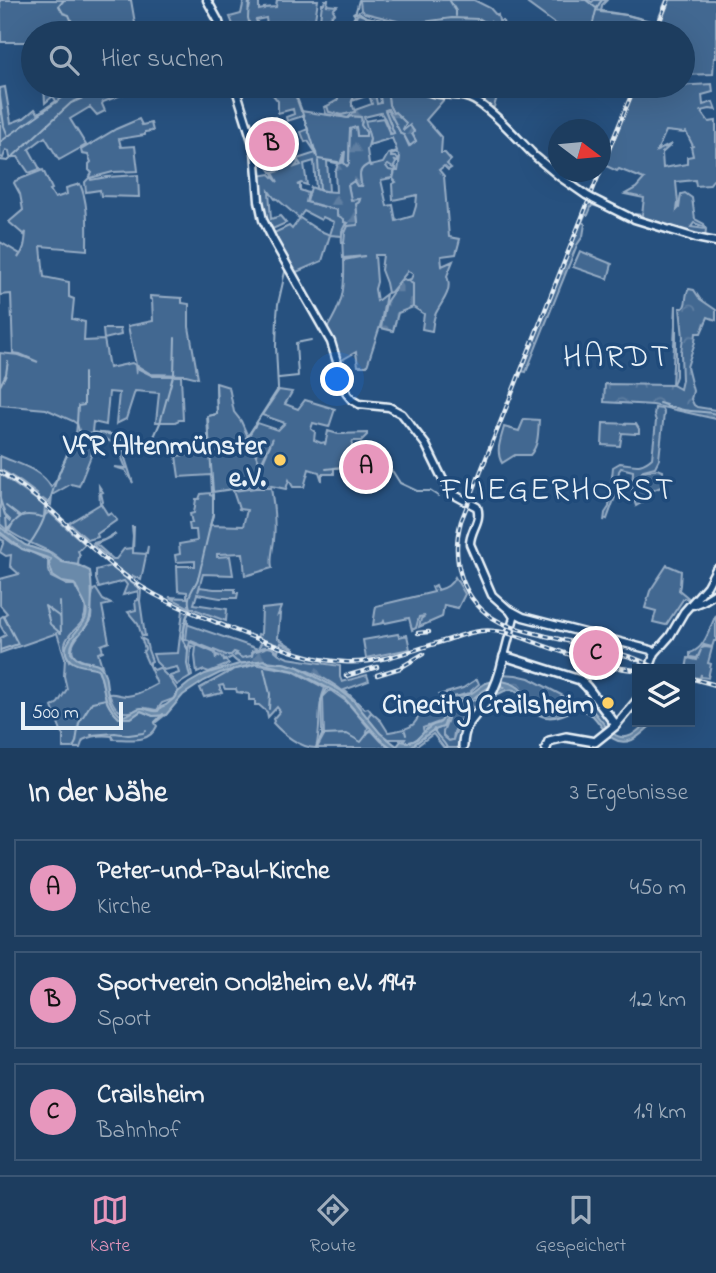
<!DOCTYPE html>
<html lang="de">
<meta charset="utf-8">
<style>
:root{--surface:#1d3d5f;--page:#2a4868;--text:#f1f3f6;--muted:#a0aebd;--line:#3b5674;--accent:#e797bd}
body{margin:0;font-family:"Indie Flower",sans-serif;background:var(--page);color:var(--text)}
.controls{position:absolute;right:21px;bottom:21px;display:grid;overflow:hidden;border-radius:0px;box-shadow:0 7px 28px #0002}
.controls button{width:63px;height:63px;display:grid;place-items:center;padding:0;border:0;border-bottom:2px solid var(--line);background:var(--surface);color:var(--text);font:35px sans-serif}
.compass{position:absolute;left:548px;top:119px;width:63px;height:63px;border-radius:50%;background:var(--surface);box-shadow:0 7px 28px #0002;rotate:106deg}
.scale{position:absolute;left:21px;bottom:18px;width:102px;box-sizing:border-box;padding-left:7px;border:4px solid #e8f1f8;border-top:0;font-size:19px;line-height:24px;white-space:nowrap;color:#e8f1f8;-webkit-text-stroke:5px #1f4a7a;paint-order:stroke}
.you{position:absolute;left:338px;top:380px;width:24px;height:24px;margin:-18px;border:5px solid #fff;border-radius:50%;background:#1a73e8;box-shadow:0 0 0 10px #1a73e833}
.badge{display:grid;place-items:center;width:46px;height:46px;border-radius:50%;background:var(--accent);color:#111;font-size:23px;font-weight:700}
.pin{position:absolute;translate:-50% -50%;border:4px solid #fff;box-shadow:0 2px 7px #0006}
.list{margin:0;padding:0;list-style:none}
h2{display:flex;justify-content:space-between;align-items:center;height:91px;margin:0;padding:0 28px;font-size:30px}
h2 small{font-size:23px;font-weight:400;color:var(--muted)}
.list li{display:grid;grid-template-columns:46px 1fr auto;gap:21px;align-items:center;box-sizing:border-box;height:98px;margin:0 14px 14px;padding:0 14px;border:2px solid var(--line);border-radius:0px}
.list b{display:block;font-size:26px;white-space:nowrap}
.list p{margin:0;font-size:23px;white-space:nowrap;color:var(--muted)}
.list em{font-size:23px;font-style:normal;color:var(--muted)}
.icon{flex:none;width:38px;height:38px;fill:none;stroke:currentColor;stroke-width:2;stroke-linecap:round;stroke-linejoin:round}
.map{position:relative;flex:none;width:716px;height:748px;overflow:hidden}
.search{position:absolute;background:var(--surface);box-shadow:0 7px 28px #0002;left:21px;right:21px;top:21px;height:77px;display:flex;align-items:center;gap:18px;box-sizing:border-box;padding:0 24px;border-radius:38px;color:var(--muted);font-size:26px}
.sheet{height:427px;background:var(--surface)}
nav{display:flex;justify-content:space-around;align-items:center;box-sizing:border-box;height:98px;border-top:2px solid var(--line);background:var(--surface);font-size:19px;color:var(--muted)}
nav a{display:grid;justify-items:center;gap:4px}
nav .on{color:var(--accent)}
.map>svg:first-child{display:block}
.green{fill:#436891;stroke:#96acc4;stroke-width:2;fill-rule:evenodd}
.forest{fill:url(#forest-firs);stroke:#96acc4;stroke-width:2;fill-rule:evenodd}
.cemetery{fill:url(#cemetery-stones);stroke:#96acc4;stroke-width:2}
.park{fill:url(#park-crowns);stroke:#96acc4;stroke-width:2}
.water{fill:#6b8aaa;stroke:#9db3c9;stroke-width:2}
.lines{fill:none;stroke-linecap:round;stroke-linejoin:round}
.stream{stroke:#9db3c9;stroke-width:2}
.secondary-casing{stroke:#e8f1f8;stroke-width:11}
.primary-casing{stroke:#e8f1f8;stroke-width:12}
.secondary{stroke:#1f4a7a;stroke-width:6}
.primary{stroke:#1f4a7a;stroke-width:7}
.rail-casing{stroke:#e8f1f8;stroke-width:4.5}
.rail{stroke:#1f4a7a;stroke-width:2;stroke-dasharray:5;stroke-linecap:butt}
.secondary-bridge-casing{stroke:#e8f1f8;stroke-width:11;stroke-linecap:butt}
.secondary-bridge{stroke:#1f4a7a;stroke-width:6}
.poi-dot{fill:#ffd166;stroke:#1f4a7a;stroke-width:2.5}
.labels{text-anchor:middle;stroke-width:7;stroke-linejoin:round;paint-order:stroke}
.poi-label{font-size:28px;font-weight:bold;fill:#e8f1f8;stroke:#1f4a7a;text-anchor:end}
.quarter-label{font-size:32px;letter-spacing:2px;fill:#e8f1f8;stroke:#1f4a7a}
</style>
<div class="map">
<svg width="716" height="748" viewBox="0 0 716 748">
<defs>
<pattern id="forest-firs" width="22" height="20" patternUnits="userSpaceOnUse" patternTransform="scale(1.75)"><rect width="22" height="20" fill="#436891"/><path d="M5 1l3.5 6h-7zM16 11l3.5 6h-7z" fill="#5e7ea1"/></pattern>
<pattern id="cemetery-stones" width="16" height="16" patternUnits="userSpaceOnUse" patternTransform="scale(1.75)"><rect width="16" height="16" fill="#436891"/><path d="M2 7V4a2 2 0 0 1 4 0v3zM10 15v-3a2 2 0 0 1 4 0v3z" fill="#5e7ea1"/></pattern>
<pattern id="park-crowns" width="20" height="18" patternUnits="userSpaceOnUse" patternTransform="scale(1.75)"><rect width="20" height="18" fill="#436891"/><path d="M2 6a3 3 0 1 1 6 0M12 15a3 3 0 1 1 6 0" fill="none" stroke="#5e7ea1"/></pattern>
</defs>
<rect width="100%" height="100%" fill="#27517f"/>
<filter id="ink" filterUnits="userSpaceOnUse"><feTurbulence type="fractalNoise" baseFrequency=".0143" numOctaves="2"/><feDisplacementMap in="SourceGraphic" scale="14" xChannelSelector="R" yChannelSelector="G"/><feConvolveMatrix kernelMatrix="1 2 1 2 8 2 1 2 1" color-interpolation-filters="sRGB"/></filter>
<g filter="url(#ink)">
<path class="green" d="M 0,0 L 131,0 L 135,23 L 132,33 L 72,33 L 74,31 L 71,23 L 73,30 L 71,33 L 33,33 L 33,42 L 1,42 Z
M 244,0 L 249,0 L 249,10 L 251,0 L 259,0 L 259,10 L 264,9 L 264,8 L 276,7 L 277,0 L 318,0 L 315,19 L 305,20 L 312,21 L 313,26 L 326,26 L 326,20 L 320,19 L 322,4 L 324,4 L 325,0 L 328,0 L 327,5 L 337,6 L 333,10 L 335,13 L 328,19 L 337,27 L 339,33 L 307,28 L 293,30 L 290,33 L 268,33 L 266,18 L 256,20 L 262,33 L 253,33 L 252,29 L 250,29 L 251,33 L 235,33 L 234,32 L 240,30 L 239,27 L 234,27 L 230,17 L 241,14 Z
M 360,0 L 474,0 L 490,8 L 497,16 L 498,15 L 499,21 L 503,21 L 504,27 L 509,33 L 496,33 L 488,25 L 491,21 L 488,24 L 479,18 L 486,25 L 467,33 L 345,33 C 347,27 355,24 357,15 L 359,14 L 366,17 L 403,24 L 397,21 L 365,13 L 361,10 Z
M 534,0 L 589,0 L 592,2 L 594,0 L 607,0 L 602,5 L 601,12 L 627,15 L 655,22 L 657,22 L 666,0 L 667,1 L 654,33 L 649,31 L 648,33 L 572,33 L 554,23 L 528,4 Z
M 670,0 L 716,0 L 716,58 L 714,58 L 713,74 L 683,75 L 683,33 L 656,33 Z
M 712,84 L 713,92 L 702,95 L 703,105 L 713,102 L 716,110 L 710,109 L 701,111 L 709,122 L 716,121 L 716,179 L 713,180 L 709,185 L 696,186 L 695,180 L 676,182 L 678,203 L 677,210 L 679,208 L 681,194 L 685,193 L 692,198 L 695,219 L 704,224 L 705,227 L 694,223 L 691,227 L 706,229 L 705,239 L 636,215 L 634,214 L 642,215 L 644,198 L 625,194 L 636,188 L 644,179 L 619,169 L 617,171 L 604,165 L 635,86 L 657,86 L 675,89 L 675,86 ZM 666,131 L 684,133 L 686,132 L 693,146 L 691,147 L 693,156 L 687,157 L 687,164 L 663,168 L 662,153 L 672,144 L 657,151 Z
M 44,86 L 62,86 L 66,92 L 76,86 L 110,86 L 80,97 L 115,86 L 136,86 L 137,89 L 103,102 L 102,104 L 105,111 L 97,115 L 90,107 L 70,119 L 86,145 L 59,160 L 45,137 L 29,149 L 40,169 L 29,173 L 18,157 L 10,157 L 9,151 L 6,150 L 3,158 L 0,157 L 0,88 L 5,87 L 11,123 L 24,118 L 35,109 L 38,113 L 56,101 L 53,96 L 45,103 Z
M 280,86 L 292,86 L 301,111 L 348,118 L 350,116 L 362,117 L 361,125 L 366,132 L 366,136 L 357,136 L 356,127 L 350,129 L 349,165 L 347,166 L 344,163 L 344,152 L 340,164 L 327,161 L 329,192 L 316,189 L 314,161 L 304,164 L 307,185 L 301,183 L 297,185 L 300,185 L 300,190 L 308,193 L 306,202 L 337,210 L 337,215 L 345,219 L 344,222 L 346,223 L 342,231 L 342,235 C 346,226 349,224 358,223 L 356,204 L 359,202 L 360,199 L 351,200 L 348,185 L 354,181 L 357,186 L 363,186 L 361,185 L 360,174 L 362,167 L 369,164 L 370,166 L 383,163 L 388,154 L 397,151 L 392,138 L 369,145 L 370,139 L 364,121 L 383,118 L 390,134 L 394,133 L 385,109 L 388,109 L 401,134 L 404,135 L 409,146 L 416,141 L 412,133 L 414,131 L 410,126 L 405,131 L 403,129 L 406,123 L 395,113 L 393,113 L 389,105 L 387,86 L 414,86 L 437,95 L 439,97 L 439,95 L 446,97 L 426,120 L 442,138 L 441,153 L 445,153 L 451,160 L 447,164 L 451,168 L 448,170 L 444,166 L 439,170 L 444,176 L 449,237 L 460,239 L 456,254 L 441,256 L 442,266 L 453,261 L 447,276 C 453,291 442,301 436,313 C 433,319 433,325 432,331 L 422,329 L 424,314 L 413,307 L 413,284 L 406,280 L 411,279 L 413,274 L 408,271 L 391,292 L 388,293 L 386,283 L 381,270 L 383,255 L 375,255 L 377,282 L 375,289 L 377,301 L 386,294 L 381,323 L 367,366 L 358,366 L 356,352 L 342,360 L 346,375 L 342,374 L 335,348 L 297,281 L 326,330 C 343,303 345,291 344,260 L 365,256 L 343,258 L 342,236 L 330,235 L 322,261 L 294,273 L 296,279 L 264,221 L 261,210 L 258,176 L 270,174 L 278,182 L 273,173 L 279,171 L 271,172 L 266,164 L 258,159 L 258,150 L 254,139 L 266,133 L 262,124 L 275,117 L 298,163 L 295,167 L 301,165 L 297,159 L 316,153 L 308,141 L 305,142 L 301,132 L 308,129 L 303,116 L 287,121 L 286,117 L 294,114 L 293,109 L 278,113 L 278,101 L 273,95 L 283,92 ZM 397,153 L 400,157 L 398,171 L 396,171 L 396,167 L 393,179 L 396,182 L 392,184 L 393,200 L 417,195 L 416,206 L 413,216 L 396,221 L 393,205 L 387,206 L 381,180 L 392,178 L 394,171 L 389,170 L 386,166 L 388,165 L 393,168 L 396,163 L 395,161 L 398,162 L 398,159 L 395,157 L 391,157 L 391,155 ZM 269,191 L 275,199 L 276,198 L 299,218 L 304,211 L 321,220 L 323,217 L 334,222 L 330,235 L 318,230 L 300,218 L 292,229 L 289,226 L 272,234 L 270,230 L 286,223 L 280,216 L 271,219 Z
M 344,86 L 366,87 L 357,91 L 352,101 L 352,106 L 353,106 L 355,112 L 342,115 L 328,112 L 327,106 L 338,100 L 338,94 L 345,96 Z
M 419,86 L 472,86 L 485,91 L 487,90 L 486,88 L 474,86 L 500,86 L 494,107 L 490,108 L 493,111 L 448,90 L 442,93 L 446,95 Z
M 139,119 L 142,125 L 151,123 L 153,131 L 145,132 L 145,135 L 119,139 L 121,147 L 135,146 L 138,171 L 113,172 L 90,178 L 91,180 L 107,177 L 138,175 L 139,197 L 101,196 L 100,190 L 86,192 L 85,182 L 89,178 L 92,173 L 89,170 L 89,164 L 91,162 L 88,155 L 82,154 L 81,150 L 116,129 Z
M 43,170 L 52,189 L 50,190 L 55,198 L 67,194 L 66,188 L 80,184 C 89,204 87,228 87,250 L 41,246 L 44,277 L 69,282 L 69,297 L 74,299 L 72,319 L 85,322 L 84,341 L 104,340 L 103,329 L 120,329 L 121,335 L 104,339 L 109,368 L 132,363 L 135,365 L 136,374 L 137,368 L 153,376 L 181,376 L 183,420 L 179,420 L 175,422 L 156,422 L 159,393 L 135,391 L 126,419 L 116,424 L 119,393 L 109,392 L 106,425 L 93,422 L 92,432 L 122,436 L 125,458 L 133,483 L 125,470 L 114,467 L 126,468 C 118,449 116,437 93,438 L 92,453 L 79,486 L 71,484 L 52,495 L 51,505 L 43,499 L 41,500 L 35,496 L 37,494 L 21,482 L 0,469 L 0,456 C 18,464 41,469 51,487 L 59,477 L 58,476 L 67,454 L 75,444 L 77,424 L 73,421 L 46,409 L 0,405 L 0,353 L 19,355 L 38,362 L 20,354 L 13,353 L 11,294 L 0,295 L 0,306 L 0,242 L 20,254 L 18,258 C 25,250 25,241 26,232 L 24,235 L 9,222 L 23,210 L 20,194 L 14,183 L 15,181 Z
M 580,251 L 612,264 L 608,279 L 573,267 Z
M 150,296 L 182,298 L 182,303 L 189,304 L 189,327 L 198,378 L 186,375 L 151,374 L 136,365 L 128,326 L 153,321 L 152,300 L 150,299 Z
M 216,383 L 229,387 L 234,412 L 241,421 L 259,462 L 249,435 L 257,423 L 278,430 L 285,423 L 262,415 L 279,390 L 292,392 L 285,404 L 298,409 L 305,400 L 335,409 L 329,427 L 313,423 L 311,429 L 315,432 L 314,440 L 321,443 L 325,442 L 325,445 L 328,431 L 338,434 L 367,433 L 367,435 L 361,441 L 353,441 L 351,448 L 349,449 L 344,467 L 334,468 L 334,474 L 322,474 L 322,481 L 319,472 L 309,469 L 304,487 L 293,487 L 289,480 L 286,489 L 262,484 L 261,466 L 273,438 L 261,463 L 259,463 L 261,485 L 212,492 L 211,475 L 179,477 L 176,456 L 209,452 L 207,416 L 217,414 Z
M 655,408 L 662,409 L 664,413 L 659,459 L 655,467 L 643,470 L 642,472 L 657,469 L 663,471 L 663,486 L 645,494 L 648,499 L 636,506 L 632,493 L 633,471 L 621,468 L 619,471 L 615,497 L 607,519 L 605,518 L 604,521 L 605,513 L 609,507 L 613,467 L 620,463 C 634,464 640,469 652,458 L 656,421 L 654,415 Z
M 524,419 L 539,420 C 538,433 539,445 530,455 L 515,455 L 502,463 C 495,451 501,439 504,427 L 519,431 Z
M 603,423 L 636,424 L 639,429 L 639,433 L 635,433 L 635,434 L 622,433 L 620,446 L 602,445 Z
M 0,474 L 45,506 L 44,516 L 49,512 L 85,544 L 78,551 L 80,555 L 79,556 L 78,565 C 59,564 65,561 52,553 C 37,545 23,541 9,531 L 12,525 L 7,530 L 0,524 Z
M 99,486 L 103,492 L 101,493 L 103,502 L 101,504 L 108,515 L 111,513 L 117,520 L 97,534 L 98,537 L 88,540 L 69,523 L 100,504 Z
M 256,488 L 271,488 C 274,506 276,522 274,540 C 273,550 270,558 272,568 L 245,576 L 243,553 L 217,554 L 217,557 L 230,556 L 233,575 L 203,574 L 198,592 L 200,587 L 214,589 L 235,589 L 235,593 L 238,593 L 237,598 L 220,598 L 197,594 L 194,604 L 227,609 L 226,621 L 194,609 L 194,608 L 190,608 L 169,597 L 187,598 L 187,592 L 178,591 L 177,566 L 195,566 L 195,561 L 176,562 L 175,555 L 180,554 L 179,544 L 197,541 L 196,530 L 190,530 L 189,523 L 192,523 L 190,514 L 194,513 L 196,499 L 199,499 L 201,494 L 210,493 L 210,495 L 213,496 L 213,515 L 210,525 L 243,526 L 247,510 L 239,509 L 233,491 Z
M 132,527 L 134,527 L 133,553 L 147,554 L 148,546 L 141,580 L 133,576 L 132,579 L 109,562 L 111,559 L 96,548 L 93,543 L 104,540 L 114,534 L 115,535 L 96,544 L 113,559 L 116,559 L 124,549 L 132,548 L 133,536 Z
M 0,534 L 13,544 L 48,560 L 48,567 L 51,577 L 67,585 L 75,585 C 77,593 84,599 85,605 C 89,626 68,629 65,644 C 64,649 67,656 69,661 L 70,660 C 80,666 90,664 98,669 C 107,690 100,700 119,718 L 131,718 L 141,711 L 153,716 L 165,715 L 155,723 L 157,726 C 149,744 129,739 113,739 L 112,736 C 103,735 91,736 83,740 L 80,748 L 63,748 L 63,736 L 52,707 L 58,703 L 67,689 L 64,676 L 65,658 L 57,633 L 0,653 L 0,638 L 6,635 L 0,625 L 0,618 L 7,613 L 0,605 L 0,579 L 19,574 L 10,566 L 11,555 L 6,556 L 0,552 L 4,541 L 0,539 Z
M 667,565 L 681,571 L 680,585 L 679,590 L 691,600 L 684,598 L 666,625 L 653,622 L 656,611 L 645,608 L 650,591 Z
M 110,566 L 141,590 L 140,601 L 145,636 L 142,636 L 138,624 L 128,612 L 136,610 L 135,601 L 138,600 L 138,591 L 123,595 L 127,585 L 124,581 L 99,588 L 96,579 L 96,570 Z
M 455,577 L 465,594 L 458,608 L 444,605 L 442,617 L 419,627 L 421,619 L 425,616 L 419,617 L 416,628 L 412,630 L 409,618 L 385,623 L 384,621 L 383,623 L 373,625 L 376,606 L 434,592 L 432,587 L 436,585 L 438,590 C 446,588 451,585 455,577 Z
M 96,589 L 103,600 L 111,604 L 102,606 L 109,642 L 101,645 L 103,651 L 98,653 L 102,666 C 94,660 82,664 76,657 C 63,645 87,630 91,618 C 92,612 91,607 91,601 C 92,597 93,594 93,590 Z
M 281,607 L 278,615 L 280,614 L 278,638 L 295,649 L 281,643 L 280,647 L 257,638 L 258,634 L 261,635 L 262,609 Z
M 183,610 L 188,613 L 186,618 L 188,619 L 188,622 L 185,622 L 186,624 L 258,649 L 262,641 L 279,648 L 278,652 C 270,644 262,647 252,651 L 252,656 L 242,658 L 236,654 L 228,659 L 224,658 L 224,661 L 226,661 L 229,664 L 209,672 L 204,670 L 197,673 L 195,656 L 196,647 L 191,646 L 190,665 L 192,676 L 177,685 L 170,676 L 179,673 L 177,667 L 164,670 L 156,662 L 153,654 L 178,653 Z
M 716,615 L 716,641 L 714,641 L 712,647 L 704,645 L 702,648 L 705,647 L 712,648 L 708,663 L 711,664 L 708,678 L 701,677 L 701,674 L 700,678 L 690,677 L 690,669 L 686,669 L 688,658 L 697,660 L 701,650 L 697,658 L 690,657 L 690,653 C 706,648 709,628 716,615 Z
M 398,634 L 399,637 L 407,635 L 410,649 L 366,658 L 363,640 Z
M 141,638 L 146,641 L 148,650 L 152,661 L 150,662 L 150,666 L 154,670 L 159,668 L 169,678 L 178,691 L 173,699 L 162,703 L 157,710 C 153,710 149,708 145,708 C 141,707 138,710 134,711 C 118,716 114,707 109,694 C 115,693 121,696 127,696 C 138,695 148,689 157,684 L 143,652 L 145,649 Z
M 259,663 L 259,665 L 293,671 L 325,688 C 316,708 322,727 316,748 C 300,748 283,734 273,723 L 274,721 L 273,719 L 280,711 L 277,707 L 268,717 L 267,712 L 259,705 L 255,705 L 255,700 L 249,700 L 249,694 L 237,692 L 236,689 L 225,689 L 223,685 L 219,686 L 222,693 L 204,697 L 200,688 L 231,671 L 230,670 L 247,667 Z
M 477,679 L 479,684 L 471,691 L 472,693 C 463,693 453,700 444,697 L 442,700 L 444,718 L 442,721 L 423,728 L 424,733 C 418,739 412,744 403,742 L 405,739 L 386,739 L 378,731 L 367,718 L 371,712 L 381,721 L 388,732 C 403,730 421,728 418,708 L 423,707 L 424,712 L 436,709 L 441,704 L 439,695 L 463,688 Z
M 330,690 L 347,702 L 368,727 L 367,732 L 372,731 L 381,741 L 390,748 L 317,748 L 324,735 L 323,697 Z
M 460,702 L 471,704 L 472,707 L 463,711 L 463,715 L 454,732 L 453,740 L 449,741 L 443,735 L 443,732 L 449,705 L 453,702 Z"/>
<path class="forest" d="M 365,86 L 374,86 L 377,104 L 381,103 L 379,90 L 387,89 L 389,105 L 393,113 L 395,112 L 406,123 L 403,129 L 404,130 L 410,125 L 414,132 L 412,134 L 416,141 L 410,146 L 404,135 L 401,134 L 388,109 L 385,110 L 394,133 L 391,134 L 385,119 L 381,113 L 364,117 L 370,139 L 367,150 L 369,164 C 357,170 360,175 361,186 L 357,186 L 354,181 L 348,185 L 351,200 L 360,199 L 359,202 L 356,204 L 358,223 L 357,225 L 348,226 L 345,233 L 344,243 L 342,243 C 341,235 343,228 348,223 L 344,222 L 344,219 L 337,215 L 337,210 L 307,202 L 311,187 L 321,191 L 336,192 L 335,171 L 336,170 L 338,164 L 342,163 L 345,151 L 344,163 L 347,166 L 349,164 L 350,129 L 356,127 L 357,136 L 366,136 L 366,132 L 361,125 L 362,122 L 361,117 L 350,116 L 348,118 L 326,114 L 324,107 L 327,106 L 329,112 L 342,115 L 355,112 L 355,110 L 372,104 L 369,95 L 352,101 L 357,90 Z
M 590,200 L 615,212 L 592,205 L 588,215 L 585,215 L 582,222 L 585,224 L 583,236 L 577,245 L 526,372 L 522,371 Z
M 185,622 L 188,622 L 186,639 L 226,655 L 231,655 L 234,652 L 237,653 L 234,656 L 237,655 L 242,658 L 252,656 L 253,652 L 268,647 L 272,648 L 279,654 L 288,658 L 340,666 L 340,677 L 342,682 L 367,675 L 369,681 L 344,690 C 352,696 357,703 365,709 L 368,708 L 371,712 L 367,718 C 360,710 353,701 345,693 C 330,680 302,666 282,663 C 276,662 266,661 261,661 C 248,660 242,669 232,657 L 224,661 L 223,658 L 217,655 L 216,659 L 215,653 L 190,642 L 188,649 L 183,641 Z
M 493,686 L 462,736 L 457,748 L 444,748 L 433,734 L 414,748 L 409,748 L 432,731 L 443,727 C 447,720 445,707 448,704 C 453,696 469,699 477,701 L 474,697 L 484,689 ZM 460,702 L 471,704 L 472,707 L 471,708 L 465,706 L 461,708 C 462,709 463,711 463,712 C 464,714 454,735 453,740 L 449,741 L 443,736 L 443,732 L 448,719 L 449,705 L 453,702 Z"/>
<path class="cemetery" d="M 404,279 L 413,284 L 413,307 L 398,313 L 393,331 L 381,328 L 386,302 L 401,280 Z"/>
<path class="park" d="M 689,289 L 694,290 L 700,299 L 716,310 L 716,320 L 708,317 L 701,333 L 696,333 L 695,342 L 687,367 L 693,391 L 691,399 L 694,405 L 697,407 L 716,410 L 716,419 L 653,405 L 604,402 L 605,384 L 672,385 L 676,305 L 676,376 L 673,385 L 680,389 L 682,380 L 681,353 L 683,337 L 680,308 L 683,308 C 688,303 684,295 689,289 Z
M 501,674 L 516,675 L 529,678 L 567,698 L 569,696 L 572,699 L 590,702 L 595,699 L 614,725 L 609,730 C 602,724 587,707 580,704 C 569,699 546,704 535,706 L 535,709 C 523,694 522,684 499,681 Z"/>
<path class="water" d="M 0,527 L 25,545 L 49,553 L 62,562 L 78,565 L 90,571 C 92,583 93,610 89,621 C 83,635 70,636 71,653 C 84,668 92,658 100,666 C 112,677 100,701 122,716 C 133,715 135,707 142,708 C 149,709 151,712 158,711 L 161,707 L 166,705 L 176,697 L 178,692 L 189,683 L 205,674 L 239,664 L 264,660 L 269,663 L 283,663 L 298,667 L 340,690 L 354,701 L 380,733 L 397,746 L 401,741 C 419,746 419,732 433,725 C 437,723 440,725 442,720 C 445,716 442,709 442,704 C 449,695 457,697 467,695 C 475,693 479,686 486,683 C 497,679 514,681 522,691 C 527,695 531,704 535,708 L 535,706 L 544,704 L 541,702 C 554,703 572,699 585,705 C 599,712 607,735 621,737 C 636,739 641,722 655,722 C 647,728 641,736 632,740 C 612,748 604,728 593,716 C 588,712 583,710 578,708 C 557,719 540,724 525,702 C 522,698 519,691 514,690 C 509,688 503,692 498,694 L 497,691 L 504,687 C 493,682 484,690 475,697 L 482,698 L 481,700 C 472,701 453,695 447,705 C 445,709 448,719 443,727 L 432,731 L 409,748 L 392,748 L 380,739 L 345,699 L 338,693 L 295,671 L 259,663 L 220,673 L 204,681 L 183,695 L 166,715 L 153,716 L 141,711 L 131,718 L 119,718 C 100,700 107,690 98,669 C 90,666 78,667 71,661 C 54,645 83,630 86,617 C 89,604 79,597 76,586 L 74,584 L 62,582 L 53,576 L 49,563 L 51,559 L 22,549 L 0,532 Z"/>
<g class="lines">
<path class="stream" d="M 64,0 L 59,6 L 63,13 L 69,15 L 75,29 L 71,33
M 249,0 L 248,18 L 252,33
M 586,0 L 596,8
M 450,1 L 456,11 L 456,16
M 596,10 L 626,15
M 353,13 L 356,11 L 359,0
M 627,15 L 655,23
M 457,25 L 459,33
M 488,26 L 493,33
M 291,33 L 293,31 L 308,30 L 328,33
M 344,33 L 355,16 L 354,14 L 359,12 L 366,17 L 403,24 L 415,25 L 423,22 L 452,18 L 478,19 L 486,24
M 586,33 C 598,23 591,12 602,0
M 61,86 L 67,94
M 293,86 L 294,89
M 471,86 L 484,91 L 488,86
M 294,90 L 302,111
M 0,97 L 4,126 L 8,136
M 302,112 L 309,133
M 310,134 L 317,157
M 0,142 L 79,86
M 318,159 L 338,162
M 0,160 L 8,161 L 71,103 L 111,86
M 318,161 L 320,190
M 283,280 L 286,268
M 277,316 L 278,304 L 283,282
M 276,346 L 277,318
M 276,347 L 278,388
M 174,374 L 175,338
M 279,378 L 298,376 L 296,343 L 311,340
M 0,386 L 6,374 L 8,361
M 659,403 L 666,405 L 667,407 L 674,407
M 676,408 C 689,413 703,410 716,414
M 208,416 L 217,414 L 216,384
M 208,418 L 210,453
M 249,434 L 278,389
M 124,438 L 136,441 L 153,439 L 160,423 L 173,376
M 81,439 L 77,423 L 78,406 L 84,405 L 84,373
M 383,465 L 393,472 L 400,483 L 417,491 L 430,491 L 438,496
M 326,469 L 344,467
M 213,491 L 210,453 L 239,447 L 248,435
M 0,499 L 5,515
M 49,503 C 56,482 67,437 93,433 C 102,432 113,435 122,436
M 6,506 L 19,516
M 7,530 L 6,516 L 11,521
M 6,532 C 19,516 20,512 42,517
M 28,546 C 35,537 44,522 46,511
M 202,561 L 213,514 L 213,494
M 190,608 C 186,597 192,591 197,581 C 200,575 200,569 202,563
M 189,612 L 186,619 L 182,638 L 188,650 L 187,664 L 190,677
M 50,624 L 45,606 L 60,617
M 51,625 L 59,632 L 61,633 L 60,602
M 0,650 L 18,644 L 4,617
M 264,669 L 270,694 L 269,709
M 155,722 L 163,714
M 434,729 C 436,737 444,740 447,748
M 405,731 L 406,735
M 91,735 L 115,733 L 128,735
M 129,735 L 143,733 L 146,731
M 323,735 L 347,734 L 361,742 L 371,729
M 73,748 L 76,742 L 79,723 L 92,702 L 106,699
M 316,748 L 322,735 L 321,700 L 327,689"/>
<g class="secondary-casing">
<path id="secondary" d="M 207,0 L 219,22 L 222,33
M 235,86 L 255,150 L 259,201 L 263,220 L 274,242 L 331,342 L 347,394 L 352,400 L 359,404 L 389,407 L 402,414 L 426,445 L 449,492 L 477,507 C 482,521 470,530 470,544 L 492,595 L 510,611 L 514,617
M 415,86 C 437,99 450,91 469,98 C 487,104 518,139 532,153
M 237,92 L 251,86
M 536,157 L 560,177 L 586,195
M 593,199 L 629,217
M 634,219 L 696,238 L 716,242
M 693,605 L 703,601 L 716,593
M 510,610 L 523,617 L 651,650 L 655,653
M 506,658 L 504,656 L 514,617
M 649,669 L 655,653 L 670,636 L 684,612 L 707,586 L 716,569
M 617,724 L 637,700"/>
</g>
<g class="primary-casing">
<path id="primary" d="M 463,746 C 463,722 477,716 489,698 C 497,685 501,670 504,656 L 580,680 L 587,687 L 616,725
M 546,748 L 549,741 L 566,737 L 595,742 L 615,726 L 616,723"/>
</g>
<use href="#secondary" class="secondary"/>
<use href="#primary" class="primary"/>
<g class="rail-casing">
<path id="rail" d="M 655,33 L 668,0
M 600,171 L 635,86
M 600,172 L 461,521 C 450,560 462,603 500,622 C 514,629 531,632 546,636 C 572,642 599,648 624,655 C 637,658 647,664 659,669
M 0,472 C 45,498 78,539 119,571 C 154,599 196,614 237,631 C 272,644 306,660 344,662 C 379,664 414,650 447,640 C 462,635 478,629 494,631 C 511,632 528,640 545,646 C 569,655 612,669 637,670
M 418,633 L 429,632
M 377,675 L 400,668 L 423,654
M 346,676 L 377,667
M 690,678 L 716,685"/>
</g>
<use href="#rail" class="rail"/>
<g class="secondary-bridge-casing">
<path id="secondary-bridge" d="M 586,195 L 593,199"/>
</g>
<use href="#secondary-bridge" class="secondary-bridge"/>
</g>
</g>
<g class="poi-dot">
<circle cx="280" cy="460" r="7"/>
<circle cx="608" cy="703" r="7"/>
</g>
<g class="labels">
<g class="poi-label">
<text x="266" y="454">VfR Altenmünster<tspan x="266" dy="32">e.V.</tspan></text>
<text x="594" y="713">Cinecity Crailsheim</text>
</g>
<g class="quarter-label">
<text x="617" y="366">HARDT</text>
<text x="558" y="499">FLIEGERHORST</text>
</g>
</g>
</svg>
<div class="controls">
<button><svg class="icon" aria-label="layers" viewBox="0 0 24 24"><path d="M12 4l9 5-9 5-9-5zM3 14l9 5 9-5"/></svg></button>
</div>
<svg class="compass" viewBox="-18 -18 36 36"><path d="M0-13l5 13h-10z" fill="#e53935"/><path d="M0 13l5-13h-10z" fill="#a0aebd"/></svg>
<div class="scale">500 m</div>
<div class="you"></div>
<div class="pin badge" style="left:366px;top:467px">A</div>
<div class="pin badge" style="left:272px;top:144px">B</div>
<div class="pin badge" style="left:596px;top:653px">C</div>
<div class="search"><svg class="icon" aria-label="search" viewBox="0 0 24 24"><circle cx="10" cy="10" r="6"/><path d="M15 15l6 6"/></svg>Hier suchen</div>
</div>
<section class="sheet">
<h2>In der Nähe<small>3 Ergebnisse</small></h2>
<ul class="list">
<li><span class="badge">A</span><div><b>Peter-und-Paul-Kirche</b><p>Kirche</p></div><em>450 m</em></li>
<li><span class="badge">B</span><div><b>Sportverein Onolzheim e.V. 1947</b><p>Sport</p></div><em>1.2 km</em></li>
<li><span class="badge">C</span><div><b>Crailsheim</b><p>Bahnhof</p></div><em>1.9 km</em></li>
</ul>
</section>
<nav>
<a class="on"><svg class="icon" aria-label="map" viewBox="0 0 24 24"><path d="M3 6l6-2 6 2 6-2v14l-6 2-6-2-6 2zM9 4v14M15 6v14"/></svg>Karte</a>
<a><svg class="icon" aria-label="directions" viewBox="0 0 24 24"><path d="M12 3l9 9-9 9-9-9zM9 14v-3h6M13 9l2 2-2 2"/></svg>Route</a>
<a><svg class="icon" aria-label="saved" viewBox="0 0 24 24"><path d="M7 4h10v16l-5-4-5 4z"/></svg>Gespeichert</a>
</nav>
